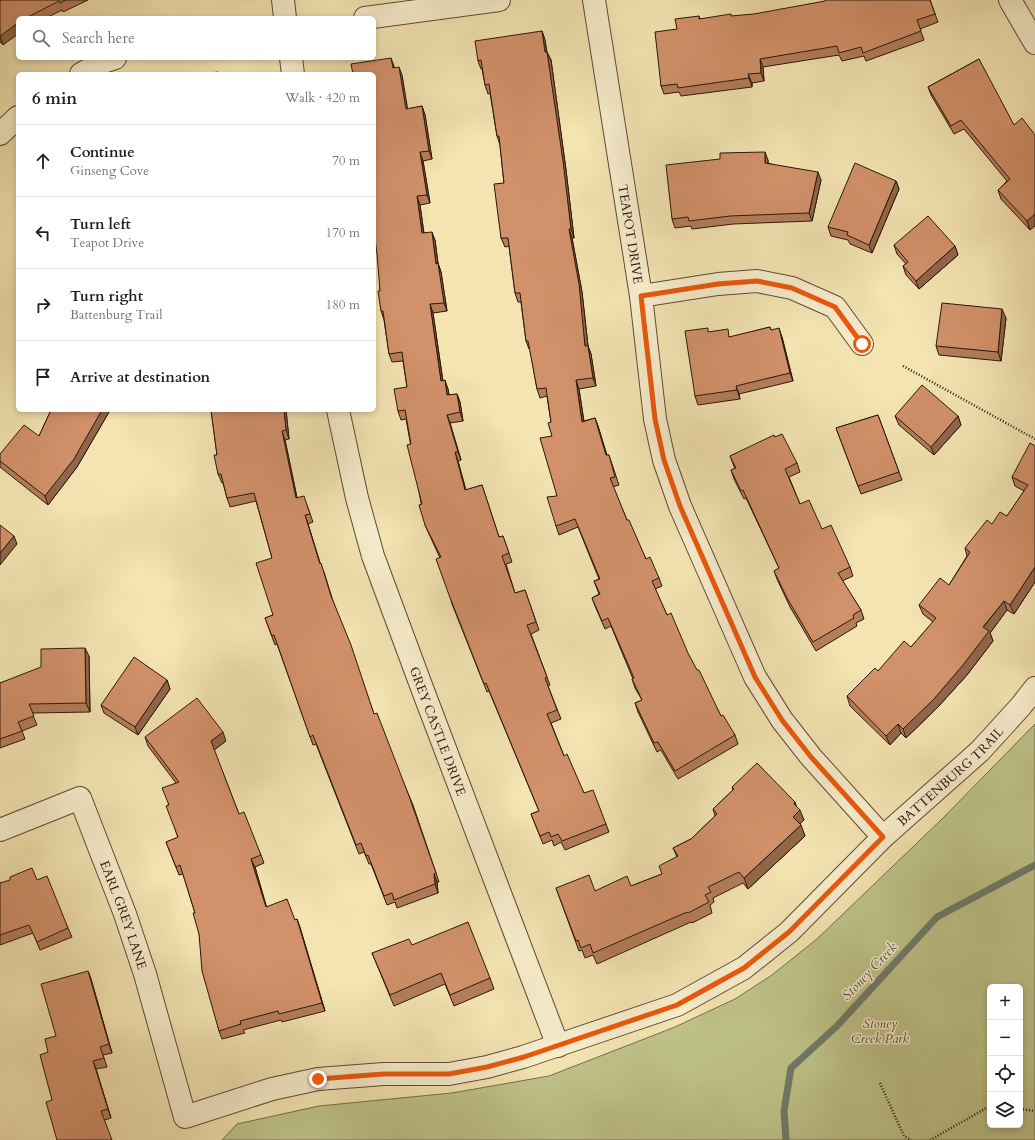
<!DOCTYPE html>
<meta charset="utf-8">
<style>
:root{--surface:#fff;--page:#f2f2f2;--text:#202124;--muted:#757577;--line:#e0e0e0}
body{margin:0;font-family:Cardo,serif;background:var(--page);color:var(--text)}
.controls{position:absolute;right:12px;bottom:12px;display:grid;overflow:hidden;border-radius:6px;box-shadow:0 2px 6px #0003}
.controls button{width:36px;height:36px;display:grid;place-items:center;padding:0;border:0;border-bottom:1px solid var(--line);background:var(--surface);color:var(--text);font:20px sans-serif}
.stop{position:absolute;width:12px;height:12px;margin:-9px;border:3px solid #ea580c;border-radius:50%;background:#fff}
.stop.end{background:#ea580c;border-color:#fff;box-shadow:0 1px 4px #0008}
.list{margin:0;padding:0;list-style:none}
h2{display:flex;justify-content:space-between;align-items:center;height:52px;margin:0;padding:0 16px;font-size:17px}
h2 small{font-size:13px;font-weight:400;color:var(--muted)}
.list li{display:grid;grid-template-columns:26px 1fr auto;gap:12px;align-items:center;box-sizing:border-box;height:72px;padding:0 16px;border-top:1px solid var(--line)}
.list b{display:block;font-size:15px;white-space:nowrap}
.list p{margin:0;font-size:13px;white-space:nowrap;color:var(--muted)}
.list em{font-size:13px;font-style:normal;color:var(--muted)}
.icon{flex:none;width:22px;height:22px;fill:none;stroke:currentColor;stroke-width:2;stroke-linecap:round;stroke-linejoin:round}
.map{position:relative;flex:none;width:1035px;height:1140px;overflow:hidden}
.search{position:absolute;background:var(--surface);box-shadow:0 2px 6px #0003;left:16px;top:16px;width:360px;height:44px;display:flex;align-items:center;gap:10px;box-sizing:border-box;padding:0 14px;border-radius:6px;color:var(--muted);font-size:15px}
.panel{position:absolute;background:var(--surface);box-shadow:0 2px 6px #0003;left:16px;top:72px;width:360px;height:340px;border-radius:6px}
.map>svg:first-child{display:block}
.green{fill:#bec389;stroke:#746d4b;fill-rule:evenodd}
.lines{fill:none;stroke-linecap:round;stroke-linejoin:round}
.stream{stroke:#6e7c6b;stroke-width:7}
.minor-casing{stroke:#5d4a36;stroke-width:24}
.path{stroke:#2b170d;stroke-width:2.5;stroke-dasharray:1 2;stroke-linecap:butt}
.minor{stroke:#f7edcc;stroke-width:22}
.wall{fill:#b47d5b;stroke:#2b170d}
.shaded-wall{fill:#92664a;stroke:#2b170d}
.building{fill:#d1916a;stroke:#2b170d}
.route{stroke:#ea580c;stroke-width:5}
.labels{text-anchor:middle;stroke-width:3;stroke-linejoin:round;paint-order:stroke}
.street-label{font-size:13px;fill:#2b170d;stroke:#f7edcc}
.park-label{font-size:13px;font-style:italic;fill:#574b32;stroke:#f7edcc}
.water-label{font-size:14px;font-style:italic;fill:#525244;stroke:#f7edcc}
</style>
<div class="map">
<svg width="1035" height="1140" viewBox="0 0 1035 1140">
<rect width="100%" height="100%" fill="#f3e4b1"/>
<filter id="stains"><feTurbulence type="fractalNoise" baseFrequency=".005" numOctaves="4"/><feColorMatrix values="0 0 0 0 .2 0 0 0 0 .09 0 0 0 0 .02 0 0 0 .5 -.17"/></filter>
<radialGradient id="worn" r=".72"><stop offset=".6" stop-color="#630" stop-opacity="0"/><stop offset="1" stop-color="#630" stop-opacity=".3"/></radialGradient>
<path class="green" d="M 1035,724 L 1035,1140 L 222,1140 L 237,1124 L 319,1106 L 452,1093 L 549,1076 L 675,1027 L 735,999 L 772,975 L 817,939 L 942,819 ZM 990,987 L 1020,987 L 1020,1125 L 990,1125 Z"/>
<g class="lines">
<path class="stream" d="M 786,1140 L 784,1111 L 791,1068 L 837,1026 L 937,917 L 1035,865"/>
<g class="minor-casing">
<g id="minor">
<path d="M 283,0 L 285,18"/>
<path id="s1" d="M 594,0 L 641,296 L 655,419 L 664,460 L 680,506 L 755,677 L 782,720 L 811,757 L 883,837"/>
<path d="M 1010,0 L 1035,43"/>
<path d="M 365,18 L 499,0"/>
<path d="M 291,58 L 293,74"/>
<path d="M 81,74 L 100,63 L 115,58"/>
<path d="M 0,134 L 18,117"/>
<path d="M 641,296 L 718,284 L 757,281 L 792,288 L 835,307 L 862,344"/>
<path id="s2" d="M 338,410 L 357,498 L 373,556 L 422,688 L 558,1046"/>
<path id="s3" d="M 0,830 L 80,798 L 125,914 L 145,974 L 185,1117 L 272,1089 L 318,1079 L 384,1074 L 449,1074 L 487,1067 L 523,1057 L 677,1005 L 744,968 L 789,932 L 883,837 L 980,751 L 1021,706 L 1035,688"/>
</g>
</g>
<path class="path" d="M 903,366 L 1035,439
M 880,1083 L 904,1136 L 911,1140
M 1020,1109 L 1035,1111
M 930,1140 L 990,1106"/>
<use href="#minor" class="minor"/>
</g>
<path class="wall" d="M 0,0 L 88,0 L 63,12 L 62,10 L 46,18 L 18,18 L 3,45 L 1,42 L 0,43 Z
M 930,0 L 938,22 L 920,29 L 924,40 L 866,61 L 864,56 L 842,61 L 839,55 L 763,67 L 764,81 L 752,83 L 752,87 L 681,96 L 679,92 L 664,94 L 661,86 L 677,29 L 699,16 L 700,19 Z
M 542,31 L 545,40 L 547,52 L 551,60 L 566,170 L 574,238 L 572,238 L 582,292 L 588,346 L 591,354 L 596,386 L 579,389 L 584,421 L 595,418 L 598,426 L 607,455 L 609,455 L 619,485 L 613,487 L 627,520 L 646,559 L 659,578 L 662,586 L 655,589 L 667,615 L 721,716 L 735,735 L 738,744 L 678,779 L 661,750 L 657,752 L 638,712 L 635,703 L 642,700 L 635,688 L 632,679 L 633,679 L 611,626 L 605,629 L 595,606 L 592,598 L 599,594 L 594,581 L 599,579 L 578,527 L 559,535 L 556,526 L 557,496 L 551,422 L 547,396 L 540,398 L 537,389 L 530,349 L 529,349 L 526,341 L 521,302 L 518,302 L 515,293 L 509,246 L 505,247 L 501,238 L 504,183 L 500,145 L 497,136 L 490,93 L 488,94 L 485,85 L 482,69 L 481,69 L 478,61 Z
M 979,59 L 1030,230 L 1001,199 L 998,190 L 1007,181 L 964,129 L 954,134 L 931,95 L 928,87 Z
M 394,68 L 402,75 L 407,109 L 422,106 L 425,115 L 432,159 L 423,161 L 430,203 L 420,205 L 424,233 L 435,240 L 438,263 L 441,272 L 447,311 L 433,313 L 443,381 L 448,389 L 449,395 L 457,394 L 460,402 L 463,421 L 450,423 L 461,460 L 458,461 L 466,490 L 482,485 L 499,537 L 503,536 L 512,562 L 506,564 L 515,593 L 525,590 L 539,630 L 531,634 L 550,685 L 548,686 L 561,719 L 551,723 L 564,756 L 584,793 L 606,824 L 609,832 L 565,850 L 561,842 L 554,846 L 552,840 L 543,844 L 531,814 L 539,811 L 489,691 L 487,692 L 452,604 L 440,558 L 429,534 L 425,525 L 406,419 L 401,420 L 398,411 L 407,387 L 403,361 L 392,362 L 389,354 L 384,320 L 381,311 L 380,291 Z
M 768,160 L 768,163 L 821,180 L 812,221 L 733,224 L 692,229 L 691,226 L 675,228 L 672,219 Z
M 896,181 L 899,189 L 872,253 L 850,244 L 848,240 L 831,236 L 828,227 Z
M 894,245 L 955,246 L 958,255 L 919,289 L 906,275 L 903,266 L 906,264 L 897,254 Z
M 1006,318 L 1001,361 L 939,355 L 936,346 Z
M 770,327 L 771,330 L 782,337 L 793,381 L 739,394 L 740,399 L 698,405 L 695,396 L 710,332 L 731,337 Z
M 51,410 L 108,410 L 109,412 L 77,467 L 48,505 L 0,467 L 0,454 L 39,436 Z
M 211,410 L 286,410 L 289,439 L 285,440 L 297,498 L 307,505 L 313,522 L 308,524 L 320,564 L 324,572 L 333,601 L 374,714 L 413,805 L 439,882 L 437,882 L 438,893 L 397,908 L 395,902 L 387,905 L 371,864 L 369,864 L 364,852 L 359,854 L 316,744 L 313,745 L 277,644 L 275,645 L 265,618 L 273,615 L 272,558 L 256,501 L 230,507 L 227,498 L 223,483 L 222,483 L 218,474 L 217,455 Z
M 878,415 L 902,480 L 861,494 L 836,428 Z
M 895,416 L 958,416 L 961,425 L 934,455 L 899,425 Z
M 775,437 L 797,463 L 800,472 L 789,477 L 800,504 L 822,529 L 850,567 L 853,576 L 842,581 L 861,610 L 864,619 L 856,623 L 857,626 L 816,651 L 790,607 L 777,579 L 774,571 L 779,568 L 746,498 L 744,499 L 734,479 L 731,470 L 735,469 L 730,456 Z
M 1035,446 L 1035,582 L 1014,614 L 1007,610 L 990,633 L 993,641 L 967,675 L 937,708 L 906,738 L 901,733 L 890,745 L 850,706 L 847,696 L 878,671 L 911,647 L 933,622 L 923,614 L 919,605 L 949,585 L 967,556 L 965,548 L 992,524 L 1007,516 L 1024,491 L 1015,486 L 1012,477 Z
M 89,656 L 90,712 L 32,713 L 37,725 L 22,731 L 25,739 L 0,748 L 0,683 Z
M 167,680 L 170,689 L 138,735 L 104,713 L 101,705 Z
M 145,737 L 226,741 L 214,750 L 239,814 L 261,855 L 264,863 L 255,867 L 266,907 L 295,920 L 297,919 L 325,1011 L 282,1022 L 281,1020 L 243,1030 L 245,1033 L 222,1039 L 219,1031 L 195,913 L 183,874 L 179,875 L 166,842 L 178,838 L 168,805 L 176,783 L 148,746 Z
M 732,787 L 797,807 L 804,820 L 800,824 L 805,836 L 748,889 L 743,883 L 713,898 L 714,902 L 710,905 L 712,913 L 692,923 L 691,922 L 597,964 L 593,955 L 585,958 L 582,950 L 579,951 L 556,888 L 595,891 L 631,886 L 662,874 L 677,857 L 673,848 L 691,839 L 715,816 L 713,809 L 733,790 Z
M 37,880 L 68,928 L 72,937 L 40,950 L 33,933 L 0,945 L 0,883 Z
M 412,945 L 490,978 L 494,989 L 454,1006 L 445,984 L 394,1006 L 372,953 Z
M 88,971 L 91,979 L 112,1053 L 103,1055 L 107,1067 L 96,1069 L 111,1118 L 105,1120 L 52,1100 L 56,1036 Z"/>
<path class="shaded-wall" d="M 18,23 L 18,34 L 3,45 L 0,36 Z
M 542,31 L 545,40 L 548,61 L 545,52 Z
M 547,52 L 551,60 L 566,170 L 574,238 L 571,229 Z
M 391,58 L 394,66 L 396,76 L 393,68 Z
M 760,59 L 763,67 L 764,81 L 761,73 Z
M 399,67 L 402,75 L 409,117 L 406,109 Z
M 748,74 L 752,83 L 752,87 L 749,78 Z
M 422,106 L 425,115 L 432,159 L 429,151 Z
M 420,152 L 423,161 L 430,203 L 427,195 Z
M 765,152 L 768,160 L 768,171 L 765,163 Z
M 818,172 L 821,180 L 812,221 L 809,213 Z
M 896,181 L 899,189 L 872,253 L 869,245 Z
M 417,196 L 420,205 L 425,242 L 422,233 Z
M 1035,214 L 1035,226 L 1030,230 L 1027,221 Z
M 569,229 L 572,238 L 582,292 L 589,355 L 585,346 Z
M 432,232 L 435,240 L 439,272 L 438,263 L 441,272 L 447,311 L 444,303 L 436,264 Z
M 955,246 L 958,255 L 919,289 L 916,281 Z
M 430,304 L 433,313 L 444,390 L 441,381 Z
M 1002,309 L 1006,318 L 1001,361 L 998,352 Z
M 779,328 L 782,337 L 793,381 L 790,373 Z
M 588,346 L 591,354 L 596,386 L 593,378 Z
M 445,380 L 448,389 L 450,404 L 447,395 Z
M 576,380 L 579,389 L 585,430 L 582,422 Z
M 736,386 L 739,394 L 740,399 L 737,390 Z
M 457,394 L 460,402 L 463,421 L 460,412 Z
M 102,410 L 108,410 L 109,412 L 77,467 L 48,505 L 45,496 Z
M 284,410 L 286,410 L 289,439 L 286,430 Z
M 447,415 L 450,423 L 461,460 L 458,452 Z
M 958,416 L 961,425 L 934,455 L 931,447 Z
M 595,418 L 598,426 L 609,464 L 606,455 Z
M 282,431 L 285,440 L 299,507 L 296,498 Z
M 455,452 L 458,461 L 468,499 L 465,490 Z
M 305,515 L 308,524 L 323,572 L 320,564 Z
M 14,536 L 17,544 L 0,565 L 0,553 Z
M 1035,567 L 1035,582 L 1014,614 L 1010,605 Z
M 1004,601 L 1007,610 L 990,633 L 993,641 L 967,675 L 937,708 L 906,738 L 903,729 Z
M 85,648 L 89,656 L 90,712 L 86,703 Z
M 167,680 L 170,689 L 138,735 L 135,727 Z
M 898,724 L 901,733 L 890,745 L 886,736 Z
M 223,732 L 226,741 L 214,750 L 211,741 Z
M 795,802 L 798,811 L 800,810 L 804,820 L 797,827 L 793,817 L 794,804 Z
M 801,825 L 805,836 L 748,889 L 744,878 Z
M 251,859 L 255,867 L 269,915 L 266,907 Z
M 434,874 L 437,882 L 438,893 L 435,884 Z
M 297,919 L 300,927 L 325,1011 L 322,1003 Z
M 88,971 L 91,979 L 112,1053 L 109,1044 Z
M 93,1061 L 96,1069 L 111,1118 L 108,1109 Z"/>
<path class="building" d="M 0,0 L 66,0 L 60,3 L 59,1 L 26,18 L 18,18 L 18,23 L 0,36 Z
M 825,0 L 930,0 L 935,14 L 917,20 L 921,31 L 863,53 L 861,47 L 839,53 L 837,46 L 760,59 L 761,73 L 748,74 L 749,78 L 678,88 L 677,84 L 661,86 L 655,32 L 677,29 L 675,19 L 699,16 L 699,19 L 731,14 L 731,16 L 754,14 L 825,1 Z
M 542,31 L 545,52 L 547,52 L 563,161 L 571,229 L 569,229 L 579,284 L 585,346 L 588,346 L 593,378 L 576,380 L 582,422 L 595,418 L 606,455 L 609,455 L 615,477 L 610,478 L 627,520 L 629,520 L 646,559 L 650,557 L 659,578 L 652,581 L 667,615 L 671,613 L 688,653 L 697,670 L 699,670 L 721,716 L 723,715 L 735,735 L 675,771 L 658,742 L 654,743 L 635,703 L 642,700 L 632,679 L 634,678 L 608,618 L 602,621 L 592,598 L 600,594 L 594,581 L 600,579 L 575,519 L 556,526 L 547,497 L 557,496 L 540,438 L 552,436 L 548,423 L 551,422 L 546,388 L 537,389 L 528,341 L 526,341 L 520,293 L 515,293 L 508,238 L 501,238 L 494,184 L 504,183 L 499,136 L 497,136 L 489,84 L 485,85 L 481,60 L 478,61 L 475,41 Z
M 391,58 L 393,68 L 399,67 L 406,109 L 422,106 L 429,151 L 420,152 L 427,195 L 417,196 L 422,233 L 432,232 L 436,264 L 438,263 L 444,303 L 430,304 L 441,381 L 445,380 L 447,395 L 457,394 L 460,412 L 447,415 L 458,452 L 455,452 L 465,490 L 482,485 L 499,537 L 503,536 L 509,553 L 502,556 L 515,593 L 525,590 L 536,622 L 527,625 L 547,677 L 545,678 L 557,710 L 547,714 L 564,756 L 567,754 L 584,793 L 593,790 L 606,824 L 562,841 L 558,834 L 551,837 L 549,832 L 540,836 L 531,814 L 539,811 L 486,683 L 484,684 L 449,595 L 436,559 L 441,557 L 425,525 L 419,505 L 422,504 L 407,445 L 411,444 L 405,410 L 398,411 L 394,389 L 407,387 L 402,352 L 389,354 L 383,311 L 381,311 L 378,291 L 380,291 L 377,254 L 374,232 L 374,74 L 353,74 L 351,64 Z
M 979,59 L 1014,125 L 1022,118 L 1035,135 L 1035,214 L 1027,221 L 998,190 L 1010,179 L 961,120 L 951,126 L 928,87 Z
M 218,72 L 218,74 L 203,74 Z
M 765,152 L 765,163 L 818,172 L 809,213 L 730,216 L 689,221 L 688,217 L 672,219 L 666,165 L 720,159 L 720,153 Z
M 855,163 L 896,181 L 869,245 L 847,235 L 848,232 L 828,227 Z
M 928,216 L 955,246 L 916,281 L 903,266 L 908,262 L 894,245 Z
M 942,303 L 1002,309 L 998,352 L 936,346 Z
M 770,327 L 771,330 L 779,328 L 790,373 L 736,386 L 737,390 L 695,396 L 685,331 L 708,328 L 708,332 L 728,329 L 729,337 Z
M 922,385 L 958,416 L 931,447 L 895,416 Z
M 51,410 L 102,410 L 74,459 L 45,496 L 0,461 L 0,454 L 24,425 L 39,436 Z
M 211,410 L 284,410 L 286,430 L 282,431 L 296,498 L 304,496 L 310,514 L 305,515 L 320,564 L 321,563 L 331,596 L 351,645 L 374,714 L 377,713 L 409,796 L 436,873 L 434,874 L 435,884 L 394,900 L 392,893 L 384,896 L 368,855 L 366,856 L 361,843 L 356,845 L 313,735 L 310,737 L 274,635 L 272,636 L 265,618 L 273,615 L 256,563 L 272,558 L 254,493 L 227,498 L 221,474 L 218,474 L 214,455 L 217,455 Z
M 878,415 L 899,472 L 858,486 L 836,428 Z
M 782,434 L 797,463 L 785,469 L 800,504 L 809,500 L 822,529 L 831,525 L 850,567 L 838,573 L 861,610 L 853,615 L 854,618 L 813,642 L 787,598 L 774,571 L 779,568 L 743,490 L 741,491 L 731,470 L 736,468 L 730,456 L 774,435 L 775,437 Z
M 1030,443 L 1035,446 L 1035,567 L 1010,605 L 1004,601 L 983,627 L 989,631 L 963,665 L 934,699 L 903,729 L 898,724 L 886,736 L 847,696 L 875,668 L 878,671 L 904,641 L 911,647 L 936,618 L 919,605 L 940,578 L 949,585 L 970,552 L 965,548 L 987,520 L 992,524 L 1000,512 L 1007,516 L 1028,485 L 1012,477 Z
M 0,525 L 14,536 L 0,553 Z
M 85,648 L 86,703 L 29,704 L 34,716 L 18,722 L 22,731 L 0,739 L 0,683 L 41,667 L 41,649 Z
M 134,657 L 167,680 L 135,727 L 101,705 Z
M 197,698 L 223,732 L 211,741 L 239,814 L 244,812 L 261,855 L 251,859 L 266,907 L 287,899 L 295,920 L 297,919 L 322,1003 L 279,1014 L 278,1011 L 240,1021 L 241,1024 L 219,1031 L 202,971 L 199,934 L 193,913 L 195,913 L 180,865 L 176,867 L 166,842 L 178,837 L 166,806 L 169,805 L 162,788 L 179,782 L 145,737 Z
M 757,763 L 795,802 L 794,804 L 800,810 L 793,817 L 801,825 L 744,878 L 739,872 L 708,887 L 711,892 L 705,895 L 709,902 L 688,913 L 687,912 L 593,953 L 590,944 L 581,948 L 578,940 L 576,941 L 556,888 L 589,875 L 595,891 L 627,876 L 631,886 L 662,874 L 659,866 L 678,856 L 673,848 L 691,839 L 717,814 L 713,809 L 734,789 L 732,787 Z
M 32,868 L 37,880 L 47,876 L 68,928 L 37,942 L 29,925 L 0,935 L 0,883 L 10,880 L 10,877 Z
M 468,922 L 490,978 L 450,995 L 441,973 L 390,995 L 372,953 L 409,939 L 412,945 Z
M 88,971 L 109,1044 L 100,1047 L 104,1058 L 93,1061 L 108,1109 L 101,1111 L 112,1140 L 57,1140 L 46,1102 L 52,1100 L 40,1055 L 48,1052 L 45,1039 L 56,1036 L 41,984 Z"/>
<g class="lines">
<path class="route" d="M 318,1079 L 384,1074 L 449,1074 L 487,1067 L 524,1057 L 677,1005 L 744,968 L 789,932 L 883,837 L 811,757 L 782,720 L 755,677 L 680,506 L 664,460 L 655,419 L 641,296 L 718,284 L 757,281 L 792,288 L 835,307 L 862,344"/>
</g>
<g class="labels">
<g class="street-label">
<text dy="5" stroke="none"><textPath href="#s1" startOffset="237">TEAPOT DRIVE</textPath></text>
<text dy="5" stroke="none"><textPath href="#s2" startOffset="337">GREY CASTLE DRIVE</textPath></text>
<text dy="5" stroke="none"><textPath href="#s3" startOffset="1289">BATTENBURG TRAIL</textPath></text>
<text dy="5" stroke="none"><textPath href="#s3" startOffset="211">EARL GREY LANE</textPath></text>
</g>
<g class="park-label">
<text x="880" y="1028">Stoney<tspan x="880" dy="15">Creek Park</tspan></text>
</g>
<g class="water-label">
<text transform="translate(869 971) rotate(-47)" y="5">Stoney Creek</text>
</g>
</g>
<rect width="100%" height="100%" filter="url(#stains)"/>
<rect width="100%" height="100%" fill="url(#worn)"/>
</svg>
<div class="controls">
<button>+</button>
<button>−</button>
<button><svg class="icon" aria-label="locate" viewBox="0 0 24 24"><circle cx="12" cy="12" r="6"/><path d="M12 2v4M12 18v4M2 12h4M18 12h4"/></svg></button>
<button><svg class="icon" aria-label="layers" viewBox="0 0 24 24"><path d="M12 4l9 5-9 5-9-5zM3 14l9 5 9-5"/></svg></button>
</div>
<div class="stop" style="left:862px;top:344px"></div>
<div class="stop end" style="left:318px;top:1079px"></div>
<div class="search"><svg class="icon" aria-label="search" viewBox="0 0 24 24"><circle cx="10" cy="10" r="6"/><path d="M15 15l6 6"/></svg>Search here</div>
<section class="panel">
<h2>6 min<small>Walk · 420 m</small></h2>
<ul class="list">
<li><svg class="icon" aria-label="ahead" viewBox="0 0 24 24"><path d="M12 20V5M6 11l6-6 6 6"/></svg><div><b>Continue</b><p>Ginseng Cove</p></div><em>70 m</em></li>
<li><svg class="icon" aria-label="left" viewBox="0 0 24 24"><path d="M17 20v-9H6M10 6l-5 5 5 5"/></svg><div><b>Turn left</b><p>Teapot Drive</p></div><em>170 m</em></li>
<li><svg class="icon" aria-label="right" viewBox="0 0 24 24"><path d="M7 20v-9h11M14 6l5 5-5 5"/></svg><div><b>Turn right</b><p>Battenburg Trail</p></div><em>180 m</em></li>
<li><svg class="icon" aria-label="arrive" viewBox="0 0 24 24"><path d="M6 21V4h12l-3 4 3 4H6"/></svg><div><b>Arrive at destination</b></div></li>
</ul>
</section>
</div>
